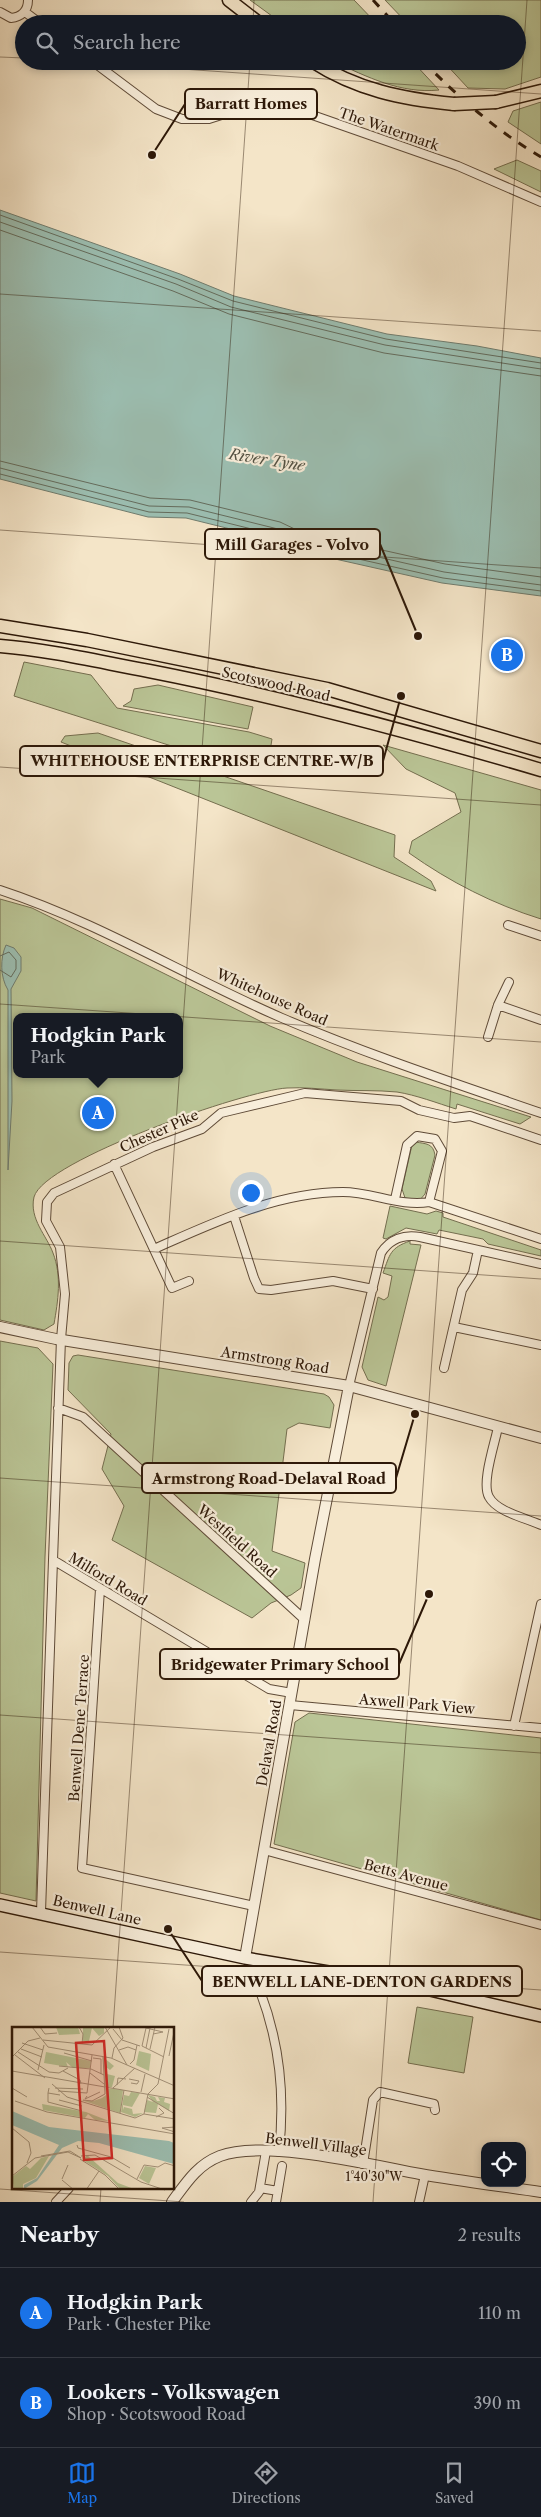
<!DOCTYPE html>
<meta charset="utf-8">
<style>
:root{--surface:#171b24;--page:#242831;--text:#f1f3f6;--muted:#9ea1a6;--line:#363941;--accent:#1a73e8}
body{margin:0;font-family:"Libre Caslon Text",serif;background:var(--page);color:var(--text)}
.controls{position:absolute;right:15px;bottom:15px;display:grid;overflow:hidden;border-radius:10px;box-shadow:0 2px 8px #0003}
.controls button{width:45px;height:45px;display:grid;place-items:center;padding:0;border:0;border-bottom:1px solid var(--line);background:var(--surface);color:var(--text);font:25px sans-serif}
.you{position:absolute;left:250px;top:1192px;width:18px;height:18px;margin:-12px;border:4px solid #fff;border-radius:50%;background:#1a73e8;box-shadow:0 0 0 8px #1a73e833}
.badge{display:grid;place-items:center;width:32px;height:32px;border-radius:50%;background:var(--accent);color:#fff;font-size:16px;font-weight:700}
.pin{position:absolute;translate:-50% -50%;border:2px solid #fff;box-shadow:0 1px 5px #0006}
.popup{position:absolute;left:13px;top:1013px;width:170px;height:65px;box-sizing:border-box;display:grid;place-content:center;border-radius:10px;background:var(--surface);filter:drop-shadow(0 1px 4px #0005);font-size:16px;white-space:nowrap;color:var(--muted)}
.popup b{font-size:19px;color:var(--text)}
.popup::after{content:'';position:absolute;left:50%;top:100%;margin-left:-10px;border:10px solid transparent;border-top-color:var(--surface)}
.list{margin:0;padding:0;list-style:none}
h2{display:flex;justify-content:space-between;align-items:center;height:65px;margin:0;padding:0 20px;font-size:21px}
h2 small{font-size:16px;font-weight:400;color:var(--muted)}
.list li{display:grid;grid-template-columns:32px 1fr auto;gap:15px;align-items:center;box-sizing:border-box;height:90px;padding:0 20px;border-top:1px solid var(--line)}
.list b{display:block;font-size:19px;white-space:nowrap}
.list p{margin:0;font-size:16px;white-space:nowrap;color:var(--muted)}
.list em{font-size:16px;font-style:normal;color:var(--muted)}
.icon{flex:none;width:28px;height:28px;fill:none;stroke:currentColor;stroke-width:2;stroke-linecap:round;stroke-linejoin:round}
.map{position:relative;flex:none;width:541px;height:2202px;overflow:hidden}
.search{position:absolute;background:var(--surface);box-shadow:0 2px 8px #0003;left:15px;right:15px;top:15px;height:55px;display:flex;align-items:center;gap:12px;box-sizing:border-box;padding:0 18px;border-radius:28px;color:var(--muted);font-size:19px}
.sheet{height:245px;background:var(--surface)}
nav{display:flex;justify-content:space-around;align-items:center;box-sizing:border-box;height:70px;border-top:1px solid var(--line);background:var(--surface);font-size:14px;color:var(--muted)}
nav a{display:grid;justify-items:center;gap:2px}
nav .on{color:var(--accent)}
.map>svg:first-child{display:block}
.green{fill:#bac596;stroke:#746e4f;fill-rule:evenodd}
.water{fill:#9cbfb2;stroke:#707c6e}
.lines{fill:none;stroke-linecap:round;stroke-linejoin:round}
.shore{stroke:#646c5d;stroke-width:1}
.minor-casing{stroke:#5f4b38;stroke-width:10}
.tertiary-casing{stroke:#5f4b38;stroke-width:12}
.secondary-casing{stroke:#2d1808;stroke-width:14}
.primary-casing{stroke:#2d1808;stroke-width:15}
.minor{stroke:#f8eedb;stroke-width:8}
.tertiary{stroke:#f8eedb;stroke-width:10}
.secondary{stroke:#f8eedb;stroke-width:11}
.primary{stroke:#f4e5c8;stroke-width:12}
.rail{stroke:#2d1808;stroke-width:3;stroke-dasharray:9 9;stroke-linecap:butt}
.primary-bridge-casing{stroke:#2d1808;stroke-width:15;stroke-linecap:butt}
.primary-bridge{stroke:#f4e5c8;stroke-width:12}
.ticks{fill:none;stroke:#2d1808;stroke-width:1;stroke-opacity:0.45}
.labels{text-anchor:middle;stroke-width:4.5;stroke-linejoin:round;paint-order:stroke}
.street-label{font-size:14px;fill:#2d1808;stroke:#f8eedb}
.water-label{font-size:15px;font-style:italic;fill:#545244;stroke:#f8eedb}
.inset-road{fill:none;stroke:#a4937b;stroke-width:1}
.view{fill:#d62828;fill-opacity:0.15;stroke:#d62828;stroke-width:2.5}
.inset-edge{fill:none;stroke:#2d1808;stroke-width:2.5}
.ticks-label{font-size:12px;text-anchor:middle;fill:#2d1808;stroke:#f8eedb;stroke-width:4.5;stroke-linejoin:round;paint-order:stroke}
.leader{fill:none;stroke:#2d1808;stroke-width:2}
.callout-dot{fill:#2d1808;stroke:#f8eedb;stroke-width:2}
.callout{fill:#f8eedb;stroke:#2d1808;stroke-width:2}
.callout-label{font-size:15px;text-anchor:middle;font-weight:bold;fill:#2d1808}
</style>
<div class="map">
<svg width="541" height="2202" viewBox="0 0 541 2202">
<rect width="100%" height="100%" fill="#f4e5c8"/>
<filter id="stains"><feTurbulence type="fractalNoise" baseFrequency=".004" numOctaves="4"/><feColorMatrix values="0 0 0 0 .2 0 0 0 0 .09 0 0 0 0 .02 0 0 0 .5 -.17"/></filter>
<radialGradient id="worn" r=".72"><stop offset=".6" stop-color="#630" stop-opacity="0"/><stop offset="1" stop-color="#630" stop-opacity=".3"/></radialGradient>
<path class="green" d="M 250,0 L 354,0 L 377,24 L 283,24 Z
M 385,0 L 541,0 L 541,77 L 505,89 L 468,88 L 443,61 L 517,61 L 517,24 L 408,24 Z
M 333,61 L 412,61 L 439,90 C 401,94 367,77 333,61 Z
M 541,102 L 541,144 L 508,122 L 513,111 Z
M 517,160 L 541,171 L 541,192 L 494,169 Z
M 24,662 L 91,675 L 117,708 L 249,732 L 272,739 L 266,776 L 14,696 Z
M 158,685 L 253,707 L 248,729 L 123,706 L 131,701 L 134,689 Z
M 98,733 L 395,835 L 394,857 L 431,881 L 436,891 L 61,742 L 65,736 Z
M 383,745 L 541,790 L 541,919 C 493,904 450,882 409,853 L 412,841 L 461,812 L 455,793 L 406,769 Z
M 0,899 L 32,908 L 270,1026 L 357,1062 L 531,1117 L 520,1124 L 457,1104 L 456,1109 C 437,1103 416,1095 397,1092 C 377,1090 357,1091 337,1090 C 320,1089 303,1087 287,1088 C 247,1090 44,1160 34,1197 C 29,1219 47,1236 53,1253 C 62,1276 58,1301 54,1324 L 44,1330 L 0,1320 ZM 17,1017 L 179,1017 L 179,1074 L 17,1074 Z
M 416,1142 C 426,1144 433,1143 435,1155 L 425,1194 L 419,1201 L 405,1198 L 402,1189 L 412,1145 Z
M 390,1206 L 427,1214 L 436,1211 L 443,1213 L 443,1217 L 541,1250 L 541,1256 L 488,1244 L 483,1239 L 439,1230 L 437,1234 L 406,1228 L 386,1239 L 383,1238 Z
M 410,1241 L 410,1244 L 421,1245 L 386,1386 L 368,1380 L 362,1367 L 378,1297 L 384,1300 L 388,1297 L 392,1276 L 383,1273 C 390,1254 390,1248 410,1241 Z
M 0,1341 L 38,1348 L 53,1364 L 45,1557 L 36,1901 L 0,1893 Z
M 78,1355 L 324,1394 L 329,1397 L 334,1405 L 330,1428 L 299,1423 L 287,1429 L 272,1551 L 305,1563 L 301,1588 L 291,1595 L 271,1603 L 252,1618 L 112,1540 L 124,1506 L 102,1469 L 111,1434 L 68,1390 L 69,1363 L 73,1356 Z
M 309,1713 L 541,1738 L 541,1920 L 274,1844 L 295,1722 Z
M 417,2007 L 473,2017 L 464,2073 L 408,2063 Z"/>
<path class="water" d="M 0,210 L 180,274 L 234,296 L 387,334 L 477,346 L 541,358 L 541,596 L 442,583 L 295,550 L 275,540 L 186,518 L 148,517 L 0,479 Z
M 6,945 L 14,948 L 21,957 L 21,971 L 11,989 L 12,1101 L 8,1170 L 8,990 C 0,977 0,958 6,945 Z"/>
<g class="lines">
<path class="shore" d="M 0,215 L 178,279 L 233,301 L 386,339 L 541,363
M 0,222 L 176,284 L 231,307 L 385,345 L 541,369
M 0,230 L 173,291 L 229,314 L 384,353 L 541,376
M 0,461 L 150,498 L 190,500 L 280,522 L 301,532 L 445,564 L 541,577
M 0,468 L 149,506 L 189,507 L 278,529 L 299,539 L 444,572 L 541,585
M 0,474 L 149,512 L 187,513 L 276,535 L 296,545 L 443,578 L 541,591
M 0,956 L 9,952 L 16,960 L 16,969 L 11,977 L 0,970"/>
<g class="minor-casing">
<path id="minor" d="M 0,12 L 11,18 C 21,17 28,11 28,0
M 25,12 L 41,24
M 92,61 L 156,109 L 182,119 L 209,119 L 234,111 L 266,106 L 298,110 L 458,166 L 541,202
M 0,890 C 98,922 187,977 282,1018 C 366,1054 454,1083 541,1113
M 508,925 L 541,936
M 498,1005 L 541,1020
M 488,1037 L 498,1005 L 509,982
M 114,1164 L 172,1288 L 189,1281
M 429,1202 L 541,1239
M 234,1216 L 254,1278 L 259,1289 L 271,1290 L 333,1281 L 373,1289
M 154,1249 C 213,1223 277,1192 343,1192 C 372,1192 401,1207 429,1202 L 442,1151 L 435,1139 L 417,1136 L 407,1145 L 395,1199
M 454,1327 L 541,1345
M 444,1368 L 462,1290 L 473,1273 L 478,1250
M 349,1386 L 381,1253 C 390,1239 404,1234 420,1237 L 541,1264
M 58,1408 L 83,1417 L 305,1620
M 498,1427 C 495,1443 481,1483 489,1497 C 497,1512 526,1518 541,1525
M 100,1589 L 82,1868 L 254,1906
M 292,1693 L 269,1689 L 53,1560 L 61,1339 L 65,1294 L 60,1247 L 46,1221 L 47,1202 L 54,1193 L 153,1147 L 202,1129 L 221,1113 L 305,1093 L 401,1101 L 419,1110 L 454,1118 L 470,1116 L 541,1140
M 290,1705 L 541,1728
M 514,1726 L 541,1604
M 264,1850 L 541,1925
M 41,1912 L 53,1560
M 260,1991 C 280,2044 285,2095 279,2152
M 363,2164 L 373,2100 L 380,2092 L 434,2104 L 435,2110
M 260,2188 L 278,2191
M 56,2202 L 69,2188
M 251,2202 L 259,2192 L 266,2151
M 276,2202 L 282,2166
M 419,2202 L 425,2175"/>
</g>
<g class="tertiary-casing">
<path id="tertiary" d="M 0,1327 L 56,1339 L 349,1386 L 541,1438
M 245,1958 L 315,1559 L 349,1386
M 172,2202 C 186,2183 197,2165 220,2156 C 265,2139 371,2165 420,2174 C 460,2181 501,2186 541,2192"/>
</g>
<g class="secondary-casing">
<path id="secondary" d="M 0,1905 L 245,1958 L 413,1986 L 541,2016"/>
</g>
<g class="primary-casing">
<path id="primary" d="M 229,0 L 260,24
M 312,61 C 357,90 402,99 454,104
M 496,102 L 541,91
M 0,626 L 87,640 L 327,689 L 541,751
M 0,646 C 50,650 100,662 149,671 C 282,697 412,732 541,770"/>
</g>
<use href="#minor" class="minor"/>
<use href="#tertiary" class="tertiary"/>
<use href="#secondary" class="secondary"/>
<use href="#primary" class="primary"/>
<path class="rail" d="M 373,0 L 395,24
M 423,61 C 459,98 497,131 541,157"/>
<g class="primary-bridge-casing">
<path id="primary-bridge" d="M 454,104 L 496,102"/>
</g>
<use href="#primary-bridge" class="primary-bridge"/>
</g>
<path class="ticks" d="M 253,24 L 254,0M 0,57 L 24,58M 67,61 L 541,94M 0,294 L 541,331M 0,530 L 541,568M 0,767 L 541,805M 0,1004 L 541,1042M 0,1241 L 541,1279M 0,1478 L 541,1516M 0,1715 L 541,1753M 0,1952 L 541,1990M 113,2028 L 250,61M 0,2189 L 184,2202M 100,2202 L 101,2188M 373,2202 L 527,0"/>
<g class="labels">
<g class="street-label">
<text transform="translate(389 129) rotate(19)" y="5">The Watermark</text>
<text transform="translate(276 684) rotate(13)" y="5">Scotswood Road</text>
<text transform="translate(272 997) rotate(24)" y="5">Whitehouse Road</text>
<text transform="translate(159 1131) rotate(-24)" y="5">Chester Pike</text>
<text transform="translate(275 1360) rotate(9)" y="5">Armstrong Road</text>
<text transform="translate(237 1541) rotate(42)" y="5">Westfield Road</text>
<text transform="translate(108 1579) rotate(31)" y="5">Milford Road</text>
<text transform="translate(417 1704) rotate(5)" y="5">Axwell Park View</text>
<text transform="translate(79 1728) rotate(-86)" y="5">Benwell Dene Terrace</text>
<text transform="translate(269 1743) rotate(-80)" y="5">Delaval Road</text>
<text transform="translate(406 1875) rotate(15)" y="5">Betts Avenue</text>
<text transform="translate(97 1910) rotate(13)" y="5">Benwell Lane</text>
<text transform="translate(316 2144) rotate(7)" y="5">Benwell Village</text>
</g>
<g class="water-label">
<text transform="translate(267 460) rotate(9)" y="5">River Tyne</text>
</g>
</g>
<g transform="translate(12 2027)">
<rect width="162" height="162" fill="#f4e5c8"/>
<path d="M 44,0 L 66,0 L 68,7 L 47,8 ZM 71,0 L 92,0 L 92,6 L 87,9 L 80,1 L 77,14 L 71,14 ZM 127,24 L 139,27 L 137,44 L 124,38 ZM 34,25 L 79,34 L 78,41 L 61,41 L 54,35 L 56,40 L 32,36 ZM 91,30 L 102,39 L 98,43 L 94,40 L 95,47 L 103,49 L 100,60 L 93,60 ZM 93,61 L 111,63 L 108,86 L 69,73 L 81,74 L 90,71 L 94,68 ZM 119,65 L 128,66 L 120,80 L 111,78 L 111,83 L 112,80 L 120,82 L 121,87 L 131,86 L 123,90 L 109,85 L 112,68 L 117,69 ZM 136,68 L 143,70 L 145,74 L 148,74 L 146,70 L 153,71 L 152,75 L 158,77 L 157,84 L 146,77 L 144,86 L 132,85 L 135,73 L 141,75 ZM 30,77 L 74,85 L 97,94 L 83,93 L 76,87 L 73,91 L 31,83 ZM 75,128 L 106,156 L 122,162 L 107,161 L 96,149 L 71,133 ZM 37,129 L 24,151 L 11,157 L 11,162 L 2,162 L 0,150 L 14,139 L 18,142 L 29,131 ZM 133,139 L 144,141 L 137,157 L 127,151 Z" fill="#bac596"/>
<path d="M 0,84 L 37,100 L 157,114 L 162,116 L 162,137 L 87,116 L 66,114 L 50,121 L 25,154 L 12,162 L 12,158 L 25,151 L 47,118 L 0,98 Z" fill="#9cbfb2"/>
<path class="inset-road" d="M 20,0 L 36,20 L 99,31 L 163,59M 28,0 L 33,7 L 45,6M 67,0 L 71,7 L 70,17M 93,0 L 115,38M 101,2 L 110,13 L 128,19M 31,13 L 80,18 L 99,0M 10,16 L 31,23M 130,19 L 134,1 L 151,5 L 141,7M 130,19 L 152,30M 134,21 L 138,1M 9,22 L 30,30M 138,22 L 143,0M 107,23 L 116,20 L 124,23M 6,25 L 37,45 L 47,46 L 56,41M 52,26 L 80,34M 3,28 L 33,51M 157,29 L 162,5M 0,30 L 16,14 L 28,11M 91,30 L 92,48M 81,31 L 89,32 L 89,47M 100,31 L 102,21 L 111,11 L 107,0M 118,37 L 122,33 L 125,18M 47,39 L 79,42M 26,43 L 32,18M 0,44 L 163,72M 51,44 L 68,53 L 69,57M 78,46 L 92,57M 117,52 L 127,54 L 125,57 L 119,56M 40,57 L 55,70 L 123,91M 105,58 L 106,51 L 114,52M 0,61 L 15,70M 37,61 L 36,66 L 48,68M 43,61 L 71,62M 101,61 L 123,41M 46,64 L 75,66 L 80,28M 129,65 L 133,47M 36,66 L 36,75 L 70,84M 75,69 L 73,72 L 88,65M 135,70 L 163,87M 47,73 L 70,79M 71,73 L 80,74 L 93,67 L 92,48 L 79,42M 3,74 L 35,85 L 163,107M 108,86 L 112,63M 132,87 L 163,92M 144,90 L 152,86 L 147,81M 123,91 L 132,87 L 136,67 L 146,57 L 157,2M 163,100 L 150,101 L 163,105M 0,101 L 17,115 L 19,126 L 15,136M 65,118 L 66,121 L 99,130M 69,129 L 83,128 L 129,155M 101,131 L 118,141M 68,132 L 93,148 L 108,163M 0,149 L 23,131 L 56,125 L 69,131 L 58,124 L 29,129M 50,152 L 56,138M 125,152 L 132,138 L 146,140 L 153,136 L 163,139M 50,153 L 62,163M 129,155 L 153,163M 74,163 L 87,144"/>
<path class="view" d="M 92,14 L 100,131 L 72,133 L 64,16 Z"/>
<rect width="162" height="162" class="inset-edge"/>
</g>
<g class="ticks-label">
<text x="374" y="2181">1°40'30"W</text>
</g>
<path class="leader" d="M152 155L185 104M418 636L380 544M401 696L383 761M415 1414L396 1478M429 1594L399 1664M168 1929L202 1981"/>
<g class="callout-dot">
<circle cx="152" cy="155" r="5"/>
<circle cx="418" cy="636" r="5"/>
<circle cx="401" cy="696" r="5"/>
<circle cx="415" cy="1414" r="5"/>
<circle cx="429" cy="1594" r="5"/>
<circle cx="168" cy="1929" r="5"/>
</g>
<g class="callout">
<rect x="185" y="89" width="132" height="30" rx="5"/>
<rect x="205" y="529" width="175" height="30" rx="5"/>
<rect x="20" y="746" width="363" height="30" rx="5"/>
<rect x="142" y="1463" width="254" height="30" rx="5"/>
<rect x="160" y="1649" width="239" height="30" rx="5"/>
<rect x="202" y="1966" width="320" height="30" rx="5"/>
</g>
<g class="callout-label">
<text x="251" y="109">Barratt Homes</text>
<text x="292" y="550">Mill Garages - Volvo</text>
<text x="202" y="766">WHITEHOUSE ENTERPRISE CENTRE-W/B</text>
<text x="269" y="1484">Armstrong Road-Delaval Road</text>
<text x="280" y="1670">Bridgewater Primary School</text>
<text x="362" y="1987">BENWELL LANE-DENTON GARDENS</text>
</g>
<rect width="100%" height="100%" filter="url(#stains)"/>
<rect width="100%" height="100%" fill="url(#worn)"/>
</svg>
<div class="controls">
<button><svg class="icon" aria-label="locate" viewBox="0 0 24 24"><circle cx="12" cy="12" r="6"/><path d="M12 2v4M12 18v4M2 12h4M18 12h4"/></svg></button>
</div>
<div class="you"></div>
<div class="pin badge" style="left:98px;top:1113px">A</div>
<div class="popup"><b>Hodgkin Park</b>Park</div>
<div class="pin badge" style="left:507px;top:655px">B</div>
<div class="search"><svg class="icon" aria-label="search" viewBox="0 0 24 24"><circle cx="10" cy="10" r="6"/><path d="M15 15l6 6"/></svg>Search here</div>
</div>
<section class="sheet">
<h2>Nearby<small>2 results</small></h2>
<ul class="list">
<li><span class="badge">A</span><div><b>Hodgkin Park</b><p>Park · Chester Pike</p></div><em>110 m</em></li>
<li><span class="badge">B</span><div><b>Lookers - Volkswagen</b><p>Shop · Scotswood Road</p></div><em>390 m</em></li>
</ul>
</section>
<nav>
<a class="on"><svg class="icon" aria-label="map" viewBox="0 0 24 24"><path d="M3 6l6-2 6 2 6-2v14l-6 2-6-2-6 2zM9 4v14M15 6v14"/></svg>Map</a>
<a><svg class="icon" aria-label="directions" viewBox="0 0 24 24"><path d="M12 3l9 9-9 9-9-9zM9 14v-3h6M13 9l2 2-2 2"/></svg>Directions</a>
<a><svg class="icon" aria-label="saved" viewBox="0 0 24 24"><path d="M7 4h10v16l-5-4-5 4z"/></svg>Saved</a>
</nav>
